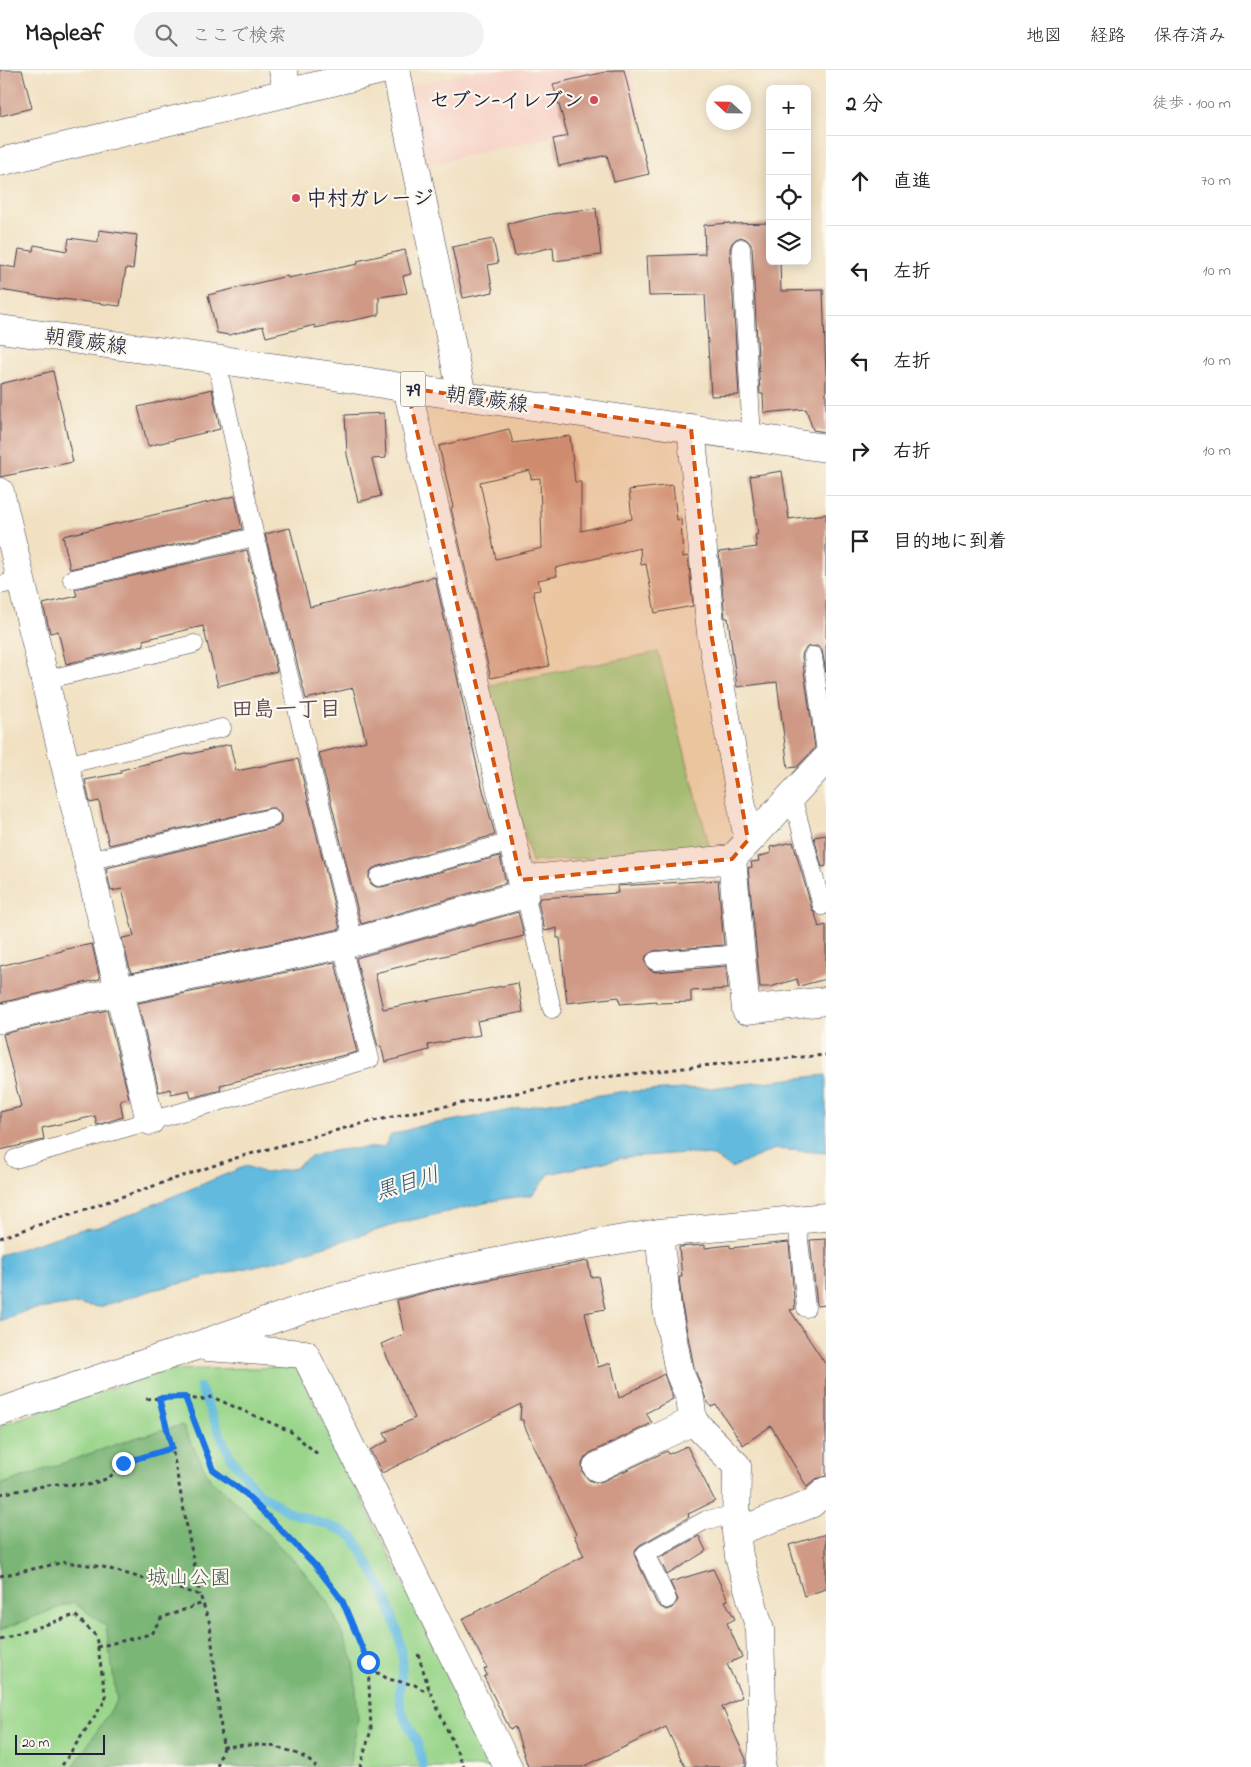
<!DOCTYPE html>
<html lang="ja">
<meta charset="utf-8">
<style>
:root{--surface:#fff;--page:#f2f2f2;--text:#202124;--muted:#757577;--line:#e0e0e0}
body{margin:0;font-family:"Indie Flower","Klee One",sans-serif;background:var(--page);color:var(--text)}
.controls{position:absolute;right:15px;top:15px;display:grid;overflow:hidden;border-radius:8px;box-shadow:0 2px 12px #0003}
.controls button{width:45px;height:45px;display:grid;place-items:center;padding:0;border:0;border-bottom:1px solid var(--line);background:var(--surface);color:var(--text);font:25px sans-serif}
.compass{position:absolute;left:706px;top:15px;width:45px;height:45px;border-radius:50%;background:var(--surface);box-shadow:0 2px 12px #0003;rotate:292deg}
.scale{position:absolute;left:15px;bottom:12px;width:90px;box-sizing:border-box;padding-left:5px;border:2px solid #22223b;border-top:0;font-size:14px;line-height:18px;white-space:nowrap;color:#22223b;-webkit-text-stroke:4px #fbf7ec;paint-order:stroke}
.stop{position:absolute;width:15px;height:15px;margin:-11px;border:4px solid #1a73e8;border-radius:50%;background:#fff}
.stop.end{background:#1a73e8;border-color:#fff;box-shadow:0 1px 5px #0008}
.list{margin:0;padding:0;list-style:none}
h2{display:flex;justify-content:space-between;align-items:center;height:65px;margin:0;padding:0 20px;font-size:21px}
h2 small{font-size:16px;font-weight:400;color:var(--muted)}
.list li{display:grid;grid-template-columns:32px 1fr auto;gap:15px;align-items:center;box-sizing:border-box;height:90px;padding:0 20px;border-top:1px solid var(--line)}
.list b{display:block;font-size:19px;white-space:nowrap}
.list em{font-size:16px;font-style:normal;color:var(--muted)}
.icon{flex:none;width:28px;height:28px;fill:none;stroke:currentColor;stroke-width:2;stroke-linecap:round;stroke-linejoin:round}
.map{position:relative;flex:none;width:826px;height:1697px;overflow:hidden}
header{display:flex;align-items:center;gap:30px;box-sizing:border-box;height:70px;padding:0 25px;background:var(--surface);border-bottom:1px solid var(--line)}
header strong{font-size:24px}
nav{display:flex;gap:28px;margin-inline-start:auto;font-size:18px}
.search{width:350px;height:45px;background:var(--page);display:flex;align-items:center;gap:12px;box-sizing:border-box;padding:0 18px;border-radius:28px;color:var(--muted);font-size:19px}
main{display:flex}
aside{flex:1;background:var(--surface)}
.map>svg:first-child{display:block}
.built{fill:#f7d1c6}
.green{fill:#99d58a;stroke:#5e7c62}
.forest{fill:#7ab676;stroke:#4e6c58}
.water{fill:#62bbdf;stroke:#426e8d}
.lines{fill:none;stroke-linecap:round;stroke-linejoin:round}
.stream{stroke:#62bbdf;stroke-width:9}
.building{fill:#cf9985;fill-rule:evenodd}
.service-casing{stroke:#413f4f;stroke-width:19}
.minor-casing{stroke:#413f4f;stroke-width:29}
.tertiary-casing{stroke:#413f4f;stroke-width:29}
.primary-casing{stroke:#413f4f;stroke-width:29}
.path{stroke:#413f4f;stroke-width:3;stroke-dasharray:4 4;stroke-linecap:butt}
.service{stroke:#fff;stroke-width:18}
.minor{stroke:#fff;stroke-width:28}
.tertiary{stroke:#fff;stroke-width:28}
.primary{stroke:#fff;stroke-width:28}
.route{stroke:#1a73e8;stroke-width:6}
.marked{fill:#d45411;fill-opacity:0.2;stroke:#d45411;stroke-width:4;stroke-dasharray:10 6;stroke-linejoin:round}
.poi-dot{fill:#d1495b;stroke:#fbf7ec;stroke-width:2}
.labels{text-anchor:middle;stroke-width:4.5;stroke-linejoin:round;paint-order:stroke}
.shield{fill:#fbf7ec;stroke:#636270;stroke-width:1}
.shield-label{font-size:20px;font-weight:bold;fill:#22223b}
.poi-label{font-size:21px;font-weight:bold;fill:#22223b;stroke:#fbf7ec;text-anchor:end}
.street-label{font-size:21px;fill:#22223b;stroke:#fbf7ec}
.park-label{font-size:21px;fill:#465853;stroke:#fbf7ec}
.neighbourhood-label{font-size:22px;font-weight:bold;fill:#5f4c55;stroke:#fbf7ec}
.water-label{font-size:22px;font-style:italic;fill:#385874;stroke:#fbf7ec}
</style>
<header>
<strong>Mapleaf</strong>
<div class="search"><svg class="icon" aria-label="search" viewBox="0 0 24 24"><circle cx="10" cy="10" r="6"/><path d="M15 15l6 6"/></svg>ここで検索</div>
<nav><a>地図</a><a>経路</a><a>保存済み</a></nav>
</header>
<main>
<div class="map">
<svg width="826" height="1697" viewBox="0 0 826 1697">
<rect width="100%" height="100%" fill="#fbf7ec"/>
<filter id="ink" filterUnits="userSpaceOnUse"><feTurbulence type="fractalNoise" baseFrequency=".02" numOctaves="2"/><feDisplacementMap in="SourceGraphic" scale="10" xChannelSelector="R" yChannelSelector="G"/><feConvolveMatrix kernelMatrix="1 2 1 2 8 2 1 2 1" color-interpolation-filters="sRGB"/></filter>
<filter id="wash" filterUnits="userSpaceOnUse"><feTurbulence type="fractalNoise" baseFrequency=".0096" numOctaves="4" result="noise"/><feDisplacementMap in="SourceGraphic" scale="20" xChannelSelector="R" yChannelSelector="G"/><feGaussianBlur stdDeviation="1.12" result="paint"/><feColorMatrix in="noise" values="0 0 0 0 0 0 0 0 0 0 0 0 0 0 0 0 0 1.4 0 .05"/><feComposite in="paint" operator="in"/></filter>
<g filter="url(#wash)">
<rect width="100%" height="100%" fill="#f1e1c2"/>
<path class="built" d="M 476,0 L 630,0 L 642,46 L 424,96 L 407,17 Z"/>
<path class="green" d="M 658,582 L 710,779 L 532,792 L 486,616 Z
M 297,1297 L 493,1697 L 0,1697 L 0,1355 L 165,1300 Z"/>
<path class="forest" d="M 182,1355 L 210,1409 L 244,1440 L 300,1497 L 329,1533 L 354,1592 L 358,1650 L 349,1697 L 73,1697 L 117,1631 L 106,1556 L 73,1532 L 0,1560 L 0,1415 L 135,1368 Z"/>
<path class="water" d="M 826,1005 L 826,1083 L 775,1079 L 731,1098 L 714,1086 L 686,1083 L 627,1087 L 549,1104 L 533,1125 L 502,1129 L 404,1152 L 276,1191 L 153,1220 L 99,1237 L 76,1234 L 28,1240 L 0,1251 L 0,1185 L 82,1159 L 99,1157 L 246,1096 L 265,1103 L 296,1098 C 313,1077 358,1079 384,1077 L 391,1065 L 420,1056 L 481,1046 L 537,1035 L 619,1022 L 709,1018 Z"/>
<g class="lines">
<path class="stream" d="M 200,1317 L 216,1355 L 232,1390 L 258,1422 L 289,1442 L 344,1461 L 354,1468 L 384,1522 L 397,1559 L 403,1593 L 399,1625 L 402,1642 L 418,1674 L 423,1697"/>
</g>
<g id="blocks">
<path class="building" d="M 0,0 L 22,0 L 32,38 L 0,46 Z
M 614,0 L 624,0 L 649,104 L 614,112 L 607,85 L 559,96 L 553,69 L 568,66 L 553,14 Z
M 596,138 L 601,185 L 554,191 L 553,177 L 515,186 L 508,154 L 551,144 Z
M 730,153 L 730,154 L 770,153 L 770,191 L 780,191 L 781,221 L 823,220 L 826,305 L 826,362 L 813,360 L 806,339 L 764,343 L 763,324 L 760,324 L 752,177 L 750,173 L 746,169 L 741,167 L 736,169 L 732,173 L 730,179 L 739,325 L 711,326 L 705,225 L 649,226 L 647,186 L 705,184 L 704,155 Z
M 99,160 L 137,165 L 133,199 L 126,198 L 120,236 L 63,229 L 63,230 L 0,220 L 0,195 L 16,198 L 19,179 L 33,181 L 34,175 L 67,181 L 69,168 L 98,172 Z
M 493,169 L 498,193 L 488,195 L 493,222 L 463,228 L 452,177 Z
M 405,180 L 411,204 L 403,206 L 407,223 L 379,227 L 379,245 L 315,258 L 315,255 L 266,267 L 263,256 L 229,265 L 217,263 L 208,225 L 287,206 L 288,208 L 358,194 L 357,191 Z
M 53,301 L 73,392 L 0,407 L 0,314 Z
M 212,319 L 220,359 L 148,376 L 138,337 Z
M 384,343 L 386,388 L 372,389 L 381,426 L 358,432 L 347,384 L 345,345 Z
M 509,359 L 513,373 L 570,366 L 575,412 L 581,412 L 581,461 L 632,449 L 629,420 L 673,415 L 677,450 L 681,449 L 683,487 L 688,486 L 693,536 L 655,543 L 646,494 L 641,495 L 640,478 L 555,498 L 557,506 L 538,510 L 540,520 L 533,521 L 549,596 L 491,608 L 451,438 L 453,437 L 439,376 ZM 530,400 L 531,409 L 540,408 L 542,478 L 496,489 L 480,412 Z
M 782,401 L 789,449 L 826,444 L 826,603 L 822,580 L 817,576 L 807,577 L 803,582 L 802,587 L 815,678 L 797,697 L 788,698 L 777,612 L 737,617 L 728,548 L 725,548 L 719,482 L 757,477 L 755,465 L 758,464 L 750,406 Z
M 235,426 L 242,459 L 70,499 L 63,466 Z
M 290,458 L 310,537 L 435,507 L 479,705 L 495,765 L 376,797 L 372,799 L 369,804 L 369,809 L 371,814 L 376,817 L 382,817 L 500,786 L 506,813 L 361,854 L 319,683 L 366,671 L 353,618 L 306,629 L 265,464 Z
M 247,480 L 277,601 L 218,616 L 203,556 L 143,570 L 144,575 L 66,594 L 58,561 L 50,563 L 43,534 L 77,526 L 75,519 Z
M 230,674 L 236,701 L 298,689 L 340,859 L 131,903 L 122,868 L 134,866 L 122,819 L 111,821 L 106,798 L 273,758 L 278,756 L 281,752 L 281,745 L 275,738 L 269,738 L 109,775 L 99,731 L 90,733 L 85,710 L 121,703 L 121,700 L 190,683 L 191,684 Z
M 826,765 L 826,796 L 822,797 L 814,767 Z
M 793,772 L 812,839 L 815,844 L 819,857 L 826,855 L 826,909 L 799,916 L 797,909 L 770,917 L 760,917 L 748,798 L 752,797 L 751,792 L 759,791 L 758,787 L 771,783 L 770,777 Z
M 718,810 L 724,875 L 654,881 L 646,886 L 645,892 L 650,900 L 656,902 L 726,896 L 728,919 L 691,921 L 691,932 L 656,933 L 656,931 L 620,934 L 619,927 L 567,933 L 560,868 L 557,868 L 557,858 L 545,861 L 538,832 L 540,828 L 618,823 L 617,816 Z
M 518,842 L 524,866 L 375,903 L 383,939 L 518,913 L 523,942 L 477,951 L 480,965 L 428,975 L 429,980 L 385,992 L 381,976 L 378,977 L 356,888 Z
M 92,874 L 100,909 L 0,933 L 0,896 L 62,881 L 62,880 Z
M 335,892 L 357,982 L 220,1015 L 221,1020 L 191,1028 L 189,1020 L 171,1024 L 170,1019 L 159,1022 L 138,933 Z
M 107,940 L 129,1028 L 120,1030 L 123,1047 L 97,1055 L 95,1046 L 42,1058 L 44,1070 L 0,1080 L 0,1042 L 21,1037 L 3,964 Z
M 826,1169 L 826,1235 L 817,1236 L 810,1170 Z
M 789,1172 L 795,1239 L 790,1240 L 826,1295 L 826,1406 L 816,1409 L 807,1417 L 771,1356 L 743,1375 L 716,1335 L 711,1337 L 706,1329 L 694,1297 L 682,1236 L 679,1207 L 682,1207 L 679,1177 L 705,1175 L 705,1178 L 730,1175 L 730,1178 Z
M 588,1191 L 591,1207 L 598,1206 L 605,1239 L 585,1243 L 598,1297 L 611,1293 L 619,1328 L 664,1304 L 673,1329 L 646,1343 L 652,1353 L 590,1383 L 584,1389 L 582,1395 L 583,1403 L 589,1410 L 596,1413 L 603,1411 L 667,1381 L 669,1384 L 687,1376 L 715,1431 L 688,1444 L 689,1447 L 640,1475 L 636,1479 L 634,1484 L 657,1534 L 661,1537 L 666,1540 L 672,1538 L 678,1530 L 670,1512 L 713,1499 L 728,1530 L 725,1531 L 735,1549 L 727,1553 L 742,1587 L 727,1594 L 742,1627 L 722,1637 L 746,1689 L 746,1697 L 685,1697 L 666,1657 L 583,1697 L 528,1697 L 515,1657 L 510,1659 L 484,1607 L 487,1605 L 484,1599 L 487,1598 L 462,1549 L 584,1486 L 574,1466 L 576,1464 L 523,1353 L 523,1350 L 520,1350 L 521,1334 L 382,1403 L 370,1380 L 388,1371 L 384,1363 L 415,1348 L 381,1274 L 404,1264 L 397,1230 L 435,1220 Z
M 826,1464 L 826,1519 L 804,1526 L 789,1475 Z
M 699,1466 L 706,1481 L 667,1505 L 659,1488 Z"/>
</g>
</g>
<g filter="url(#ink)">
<use href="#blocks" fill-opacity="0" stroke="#413f4f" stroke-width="1"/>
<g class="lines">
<g class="service-casing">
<path id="service" d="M 741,178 L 752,367
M 216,289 L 255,467 L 354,872
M 72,509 L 255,467
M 0,515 L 21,510
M 813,586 L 826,683
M 45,610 L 194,574
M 65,695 L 222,658
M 792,726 L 822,836
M 88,791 L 271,748
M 379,807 L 512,772
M 525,824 L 552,939
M 655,891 L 741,884
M 15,1089 L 370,989 L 342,875
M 797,1150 L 806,1238
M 667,1529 L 645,1484 L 706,1450 L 736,1445"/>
</g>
<g class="minor-casing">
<path id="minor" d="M 283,0 L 288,23
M 396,0 L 462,326
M 691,358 L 711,563 L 748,770
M 0,422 L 150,1051
M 732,789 L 746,940 L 826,931
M 521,810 L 732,789 L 826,689
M 0,949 L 119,921 L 354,872 L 525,824 L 407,318
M 659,1163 L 667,1238 L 679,1302 L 690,1328 L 693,1351 L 737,1396 L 736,1462 L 739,1486 L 760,1560 L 763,1676 L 761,1697
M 207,1277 L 305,1284 L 508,1697
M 0,1342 L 196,1276 L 322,1232 L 432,1205 L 546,1182 L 659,1163 L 826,1147
M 597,1397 L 693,1351
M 736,1462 L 811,1434 L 826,1421"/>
</g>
<g class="tertiary-casing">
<path id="tertiary" d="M 0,92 L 382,0"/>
</g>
<g class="primary-casing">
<path id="primary" d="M 0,259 L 328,305 L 407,318 L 826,378"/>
</g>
<path class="path" d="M 0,1168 L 239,1087 L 356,1055 L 414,1042 L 597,1008 L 719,994 L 826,985
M 185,1327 L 200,1330 L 212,1327 L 246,1342 L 290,1361 L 320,1386
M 159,1328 L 172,1378 L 200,1525
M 146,1329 L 185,1327 L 213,1400 L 245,1424 L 314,1493 L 342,1530 L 368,1592 L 371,1660 L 360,1697
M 0,1424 L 54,1414 L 88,1415 L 109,1408 L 123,1393 L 172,1378
M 0,1506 L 65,1492 L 103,1497 L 200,1525 L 210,1554 L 223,1677 L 217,1697
M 0,1570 L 75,1545 L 96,1566 L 106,1629 L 61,1697
M 97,1577 L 151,1564 L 161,1548 L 203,1533
M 418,1584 L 429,1619 L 464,1697
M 368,1603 L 378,1603 L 388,1609 L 415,1615 L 423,1620 L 429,1619
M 223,1677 C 233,1676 244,1675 255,1675 C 273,1674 305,1683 316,1697"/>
<use href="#service" class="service"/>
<use href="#minor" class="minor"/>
<use href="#tertiary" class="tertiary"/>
<use href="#primary" class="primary"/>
</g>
</g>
<g class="lines" filter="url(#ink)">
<path class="route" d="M 123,1393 L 172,1378 L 159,1328 L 185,1327 L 213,1400 L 246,1424 L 314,1494 L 342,1530 L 368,1592"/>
</g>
<path class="marked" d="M 407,318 L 691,358 L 711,563 L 748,770 L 732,789 L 521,810 Z"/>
<g class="poi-dot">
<circle cx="594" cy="30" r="5"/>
<circle cx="296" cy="128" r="5"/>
</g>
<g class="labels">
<rect class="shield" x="400.5" y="301.5" width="25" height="35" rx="4"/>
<g class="shield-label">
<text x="413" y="326">79</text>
</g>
<g class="poi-label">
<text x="584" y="37">セブン-イレブン</text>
<text x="306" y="135" text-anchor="start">中村ガレージ</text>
</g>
<g class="street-label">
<text transform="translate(86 271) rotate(8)" y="7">朝霞蕨線</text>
<text transform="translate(487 329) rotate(8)" y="7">朝霞蕨線</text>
</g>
<g class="park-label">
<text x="189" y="1514">城山公園</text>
</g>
<g class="neighbourhood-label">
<text x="286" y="646">田島一丁目</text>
</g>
<g class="water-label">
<text transform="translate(407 1112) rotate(-17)" y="8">黒目川</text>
</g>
</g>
</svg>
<div class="controls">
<button>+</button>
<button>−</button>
<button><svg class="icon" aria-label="locate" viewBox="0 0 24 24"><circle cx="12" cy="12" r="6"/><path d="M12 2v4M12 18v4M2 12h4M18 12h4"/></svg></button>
<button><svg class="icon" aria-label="layers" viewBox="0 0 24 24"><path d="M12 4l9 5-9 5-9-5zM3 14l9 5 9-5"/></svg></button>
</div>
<svg class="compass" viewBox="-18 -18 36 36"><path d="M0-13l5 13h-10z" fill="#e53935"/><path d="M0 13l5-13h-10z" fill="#757577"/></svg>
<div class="scale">20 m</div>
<div class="stop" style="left:368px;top:1592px"></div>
<div class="stop end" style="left:123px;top:1393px"></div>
</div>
<aside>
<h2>2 分<small>徒歩 · 100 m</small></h2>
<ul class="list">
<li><svg class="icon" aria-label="ahead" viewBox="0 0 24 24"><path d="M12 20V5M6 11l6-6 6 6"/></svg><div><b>直進</b></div><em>70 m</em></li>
<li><svg class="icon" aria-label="left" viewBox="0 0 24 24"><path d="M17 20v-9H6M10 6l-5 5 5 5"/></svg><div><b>左折</b></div><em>10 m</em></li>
<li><svg class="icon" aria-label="left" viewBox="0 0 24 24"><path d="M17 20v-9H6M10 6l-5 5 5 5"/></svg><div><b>左折</b></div><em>10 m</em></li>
<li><svg class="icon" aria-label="right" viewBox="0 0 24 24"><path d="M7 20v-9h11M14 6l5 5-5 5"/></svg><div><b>右折</b></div><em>10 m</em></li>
<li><svg class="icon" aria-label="arrive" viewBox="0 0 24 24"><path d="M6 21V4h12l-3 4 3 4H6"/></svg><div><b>目的地に到着</b></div></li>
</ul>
</aside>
</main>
